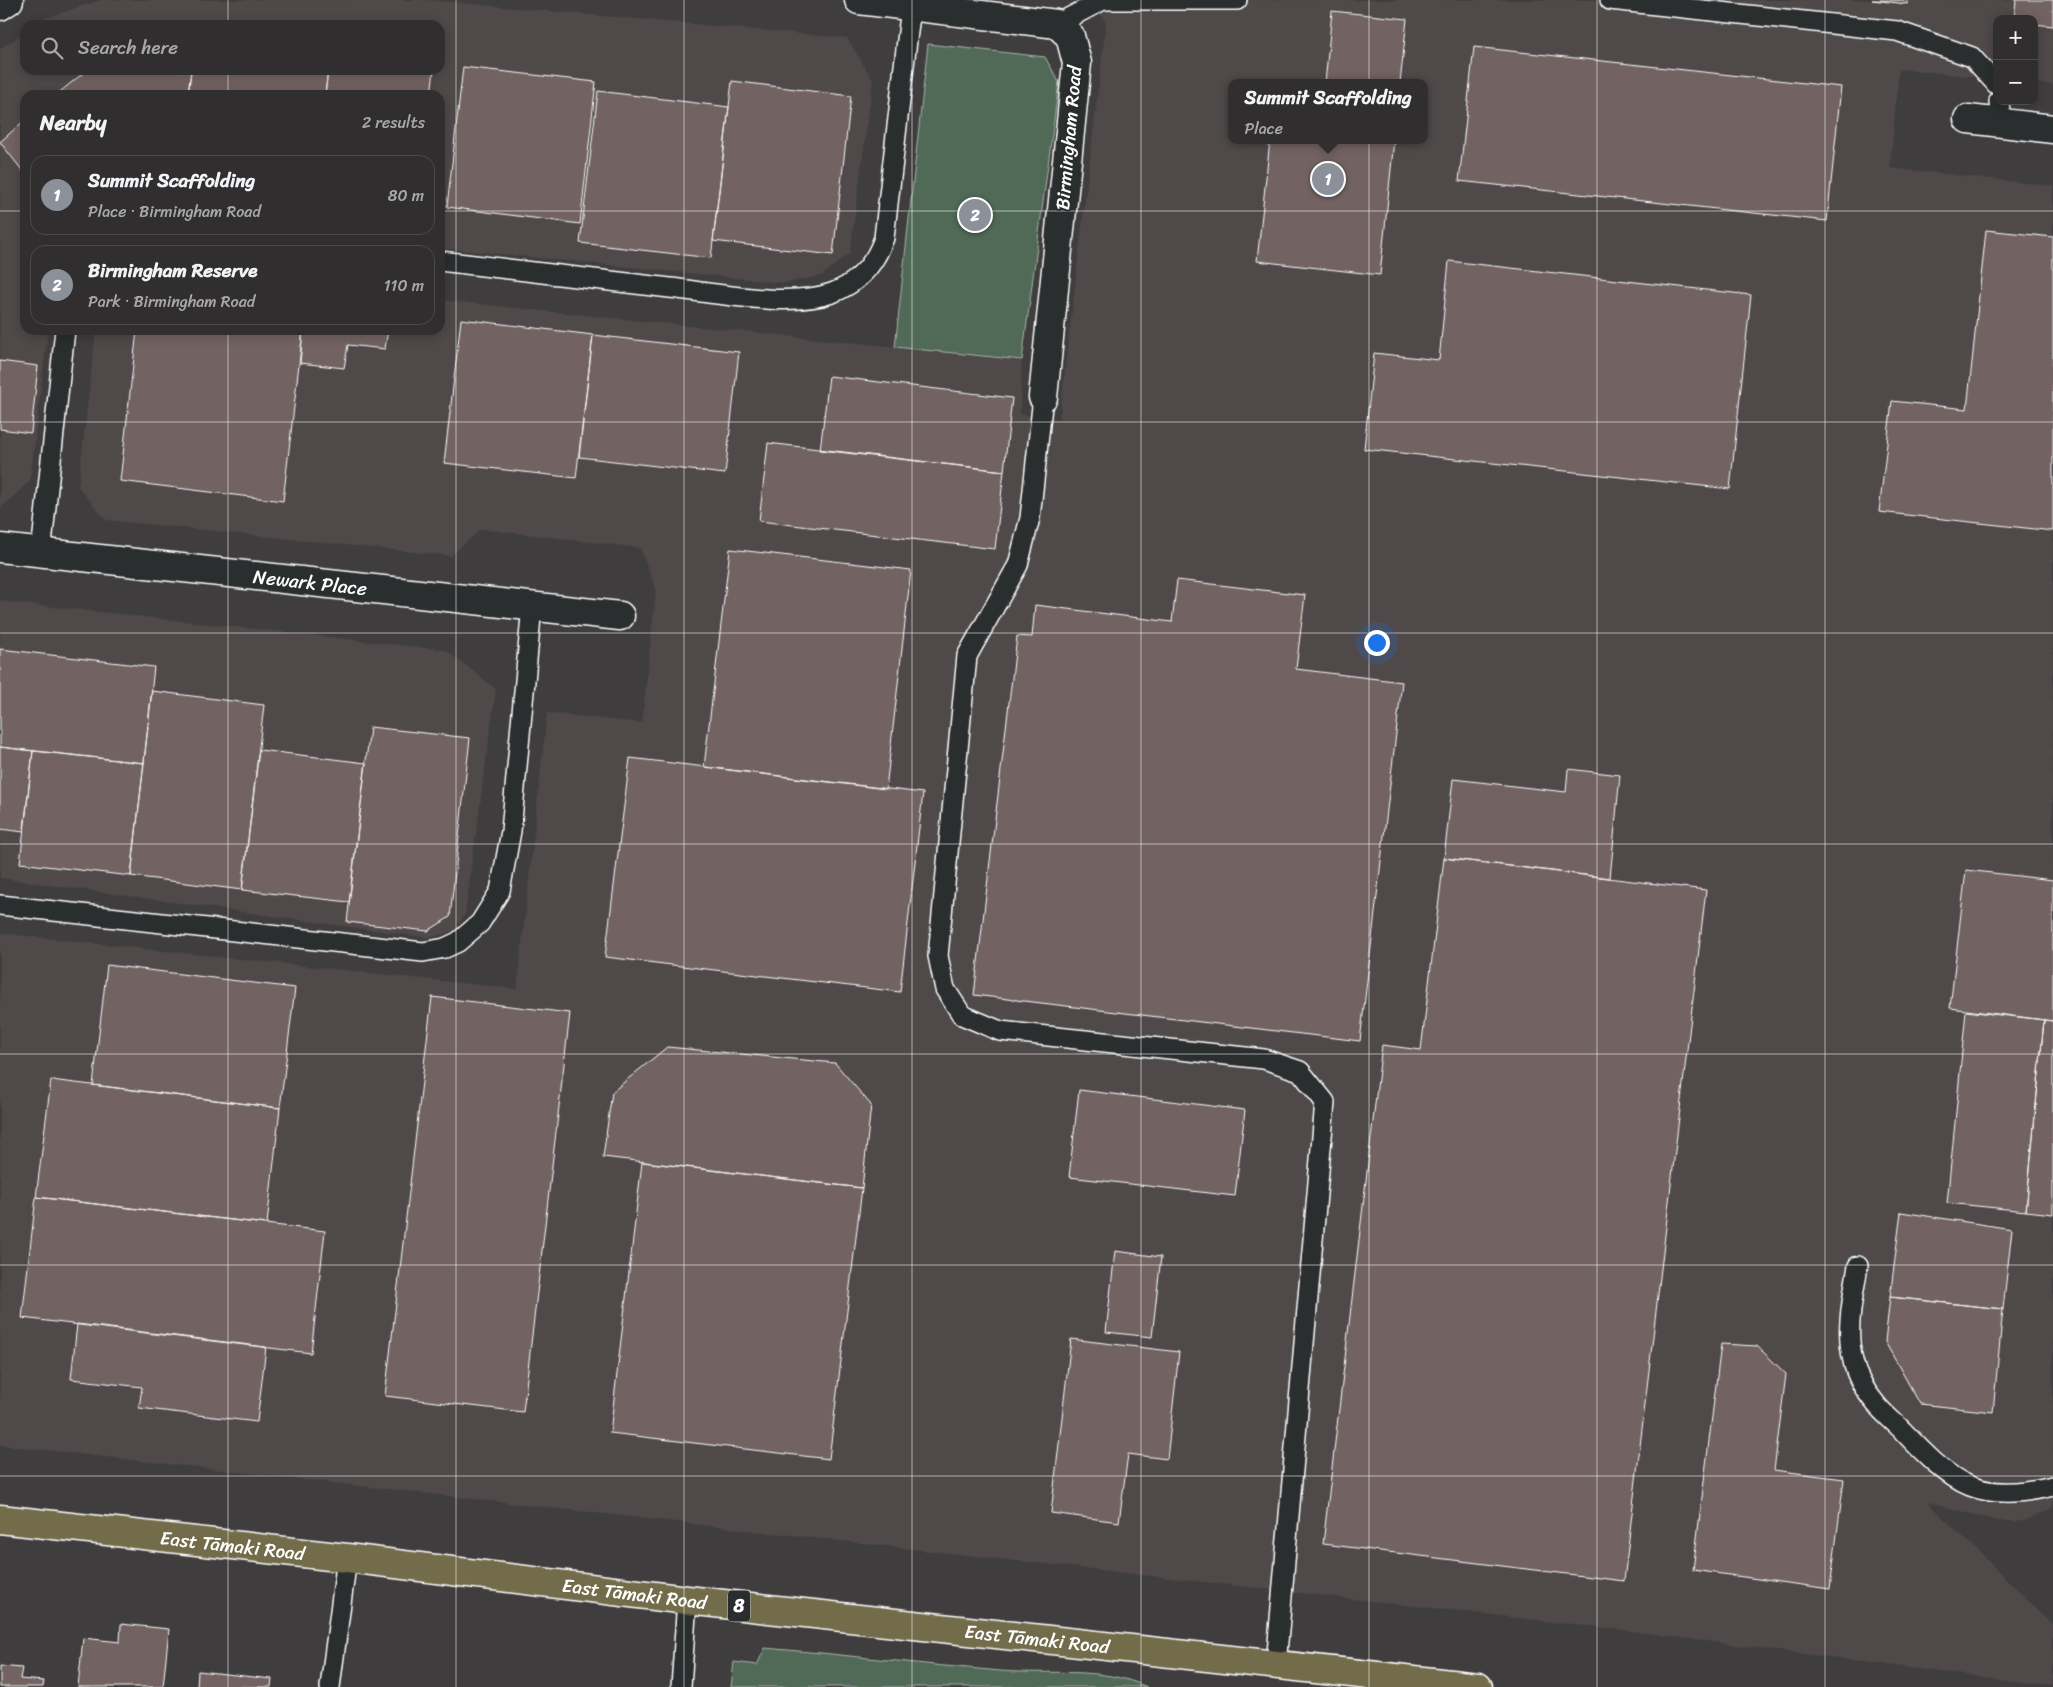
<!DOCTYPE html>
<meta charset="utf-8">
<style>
:root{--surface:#302e2e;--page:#3c3a3a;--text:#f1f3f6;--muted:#a8a8aa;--line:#4b4a4a;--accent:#8c9099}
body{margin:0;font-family:Sriracha,sans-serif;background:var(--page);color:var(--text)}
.controls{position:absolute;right:15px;top:15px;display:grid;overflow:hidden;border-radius:10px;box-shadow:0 2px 12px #0003}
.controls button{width:45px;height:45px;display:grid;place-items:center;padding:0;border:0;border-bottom:1px solid var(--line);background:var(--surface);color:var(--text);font:25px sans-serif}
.you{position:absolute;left:1376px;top:642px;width:18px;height:18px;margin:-12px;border:4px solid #fff;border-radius:50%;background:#1a73e8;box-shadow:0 0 0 8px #1a73e833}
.badge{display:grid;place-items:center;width:32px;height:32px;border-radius:50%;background:var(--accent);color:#fff;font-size:16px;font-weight:700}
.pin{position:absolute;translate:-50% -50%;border:2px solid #fff;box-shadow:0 1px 5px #0006}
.popup{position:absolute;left:1228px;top:79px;width:200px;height:65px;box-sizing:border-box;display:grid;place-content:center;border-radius:10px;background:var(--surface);filter:drop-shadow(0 1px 4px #0005);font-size:16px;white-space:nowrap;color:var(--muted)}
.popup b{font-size:19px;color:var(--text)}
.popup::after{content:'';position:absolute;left:50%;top:100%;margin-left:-10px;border:10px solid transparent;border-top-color:var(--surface)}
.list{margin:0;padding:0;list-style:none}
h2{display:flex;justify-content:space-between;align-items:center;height:65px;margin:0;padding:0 20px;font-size:21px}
h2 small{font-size:16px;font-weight:400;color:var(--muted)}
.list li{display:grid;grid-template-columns:32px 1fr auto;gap:15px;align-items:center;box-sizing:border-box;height:80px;margin:0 10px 10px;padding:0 10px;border:1px solid var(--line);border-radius:15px}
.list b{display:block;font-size:19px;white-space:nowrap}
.list p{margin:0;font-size:16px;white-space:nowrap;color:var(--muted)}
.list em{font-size:16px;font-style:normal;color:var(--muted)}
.icon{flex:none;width:28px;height:28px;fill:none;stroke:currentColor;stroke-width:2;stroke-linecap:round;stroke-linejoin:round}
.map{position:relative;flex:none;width:2053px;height:1687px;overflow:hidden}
.search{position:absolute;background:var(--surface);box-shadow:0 2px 12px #0003;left:20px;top:20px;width:425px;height:55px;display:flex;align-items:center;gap:12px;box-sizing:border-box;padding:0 18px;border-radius:15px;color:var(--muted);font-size:19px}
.panel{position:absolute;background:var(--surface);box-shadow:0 2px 12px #0003;left:20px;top:90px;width:425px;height:245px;border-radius:15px}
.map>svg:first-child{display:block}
.built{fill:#4f4849;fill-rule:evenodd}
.green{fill:#516b59;stroke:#a8b5ac}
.building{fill:#726362;stroke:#fff}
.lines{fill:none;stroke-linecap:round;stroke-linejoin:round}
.service-casing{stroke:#fff;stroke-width:22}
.minor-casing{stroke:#fff;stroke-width:31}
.primary-casing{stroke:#fff;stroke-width:31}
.service{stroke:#2a2d2e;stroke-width:19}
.minor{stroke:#2a2d2e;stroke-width:28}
.primary{stroke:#736c4b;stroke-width:28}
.grid{fill:none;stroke:#fff;stroke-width:1;stroke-opacity:0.55}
.labels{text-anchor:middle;stroke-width:4;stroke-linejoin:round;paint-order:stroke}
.shield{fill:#2a2d2e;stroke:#bfc0c0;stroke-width:1}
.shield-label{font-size:18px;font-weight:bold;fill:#fff}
.street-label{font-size:19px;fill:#fff;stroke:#2a2d2e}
</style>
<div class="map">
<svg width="2053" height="1687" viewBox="0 0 2053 1687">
<rect width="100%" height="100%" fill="#403d3e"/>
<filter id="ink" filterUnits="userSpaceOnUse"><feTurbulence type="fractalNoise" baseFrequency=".02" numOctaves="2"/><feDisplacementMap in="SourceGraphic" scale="10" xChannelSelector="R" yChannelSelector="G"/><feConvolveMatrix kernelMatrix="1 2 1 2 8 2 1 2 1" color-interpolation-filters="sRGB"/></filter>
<g filter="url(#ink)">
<path class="built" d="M 101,0 L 429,0 L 847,38 L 873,80 L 850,253 L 821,276 L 785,283 L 440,248 L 440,95 L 25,95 L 25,330 L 48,330 L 30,481 L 0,509 L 0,49 L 25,32 L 25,70 L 440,70 L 440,25 L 34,25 L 45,18 Z
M 1091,0 L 2053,0 L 2053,85 L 2034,83 L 2034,19 L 1997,19 L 1997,79 L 1899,69 L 1890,168 L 2053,186 L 2053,1508 L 2024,1521 L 1997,1521 L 1927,1502 L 2053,1624 L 2053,1687 L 1615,1629 L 0,1445 L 0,933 L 517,989 L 547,713 L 642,723 L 656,590 L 640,548 L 481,529 L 451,556 L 106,520 L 78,487 L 96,330 L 440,330 L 440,300 L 1022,360 L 1020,414 L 1059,419 L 1106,23 ZM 1232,83 L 1424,83 L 1424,140 L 1232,140 Z
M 0,601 L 446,650 L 496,689 L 465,914 L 454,931 L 429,938 L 0,878 Z"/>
<path class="green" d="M 928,44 L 1045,57 L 1059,82 L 1022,360 L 895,347 Z
M 765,1648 C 844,1654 922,1665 1001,1671 C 1049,1675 1102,1666 1147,1687 L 731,1687 L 734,1662 L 757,1665 Z"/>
<path class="building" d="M 1872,0 L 1908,0 L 1907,4 Z
M 2016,0 L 2053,0 L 2053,26 L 2034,24 L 2034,19 L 2014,19 Z
M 1332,11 L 1407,19 L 1400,83 L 1325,83 Z
M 1474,47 L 1841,87 L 1827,221 L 1459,181 Z
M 463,67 L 596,82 L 580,224 L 447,207 Z
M 87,70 L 175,70 L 191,72 L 188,95 L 56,95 Z
M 191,70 L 328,70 L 325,95 L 188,95 Z
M 328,70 L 434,70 L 431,95 L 325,95 Z
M 732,81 L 851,96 L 833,255 L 713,241 Z
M 598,91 L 729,107 L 711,258 L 580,243 Z
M 25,120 L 25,174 L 0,142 Z
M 1270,140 L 1394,140 L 1380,275 L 1257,261 Z
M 1986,230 L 2053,237 L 2053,531 L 1879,512 L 1892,401 L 1967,409 Z
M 1449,261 L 1751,295 L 1730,489 L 1364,449 L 1374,353 L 1439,360 Z
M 461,319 L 593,335 L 576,478 L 444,463 Z
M 137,330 L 303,330 L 283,501 L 120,481 Z
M 303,330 L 388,330 L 385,349 L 348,345 L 344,368 L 300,363 Z
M 593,335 L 739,352 L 725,474 L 579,457 Z
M 0,361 L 38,366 L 31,433 L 0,429 Z
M 829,376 L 1012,398 L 1004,471 L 820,450 Z
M 768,443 L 1004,471 L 995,549 L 759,521 Z
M 730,549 L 911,570 L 886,789 L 704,767 Z
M 1177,580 L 1305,595 L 1296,669 L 1402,682 L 1360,1041 L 974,995 L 1017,636 L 1032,637 L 1035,605 L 1172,622 Z
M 0,649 L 154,667 L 144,763 L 0,747 Z
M 152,691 L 264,705 L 242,890 L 131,876 Z
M 370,727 L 470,738 L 450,917 L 428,931 L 347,922 Z
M 0,747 L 33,751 L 24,832 L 0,829 Z
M 259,750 L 366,763 L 349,902 L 242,890 Z
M 33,751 L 144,763 L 131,876 L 20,863 Z
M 630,758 L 923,793 L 900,992 L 605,957 Z
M 1568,769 L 1620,775 L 1610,878 L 1444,858 L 1453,779 L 1566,792 Z
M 1444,858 L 1706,890 L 1624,1581 L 1323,1544 L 1382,1045 L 1421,1050 Z
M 1966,870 L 2053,880 L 2053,1021 L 1950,1008 Z
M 107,965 L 295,988 L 280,1108 L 93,1085 Z
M 432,997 L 570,1013 L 523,1412 L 385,1396 Z
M 1966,1011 L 2044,1020 L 2026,1211 L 1947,1203 Z
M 2044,1020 L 2053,1021 L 2053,1214 L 2026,1211 Z
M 667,1047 L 835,1063 L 871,1105 L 862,1188 L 603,1157 L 612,1092 Z
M 51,1080 L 280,1108 L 267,1224 L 36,1197 Z
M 1079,1090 L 1245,1110 L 1235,1196 L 1069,1177 Z
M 642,1162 L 862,1188 L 829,1459 L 610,1433 Z
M 36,1197 L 325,1231 L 311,1353 L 22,1318 Z
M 1901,1212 L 2012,1229 L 2003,1309 L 1890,1297 Z
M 1115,1251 L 1161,1257 L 1152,1337 L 1106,1332 Z
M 1890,1297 L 2003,1309 L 1993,1412 L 1920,1404 L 1885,1342 Z
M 77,1324 L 266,1347 L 257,1422 L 139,1408 L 142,1387 L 71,1379 Z
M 1071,1339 L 1179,1352 L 1167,1459 L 1128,1454 L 1119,1522 L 1051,1513 Z
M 1721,1344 L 1757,1346 L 1786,1374 L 1774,1470 L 1844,1479 L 1830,1589 L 1693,1570 Z
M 121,1624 L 169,1629 L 163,1687 L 78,1687 L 83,1638 L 120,1642 Z
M 0,1666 L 22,1668 L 20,1679 L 44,1681 L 43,1687 L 0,1687 Z
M 198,1671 L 272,1679 L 271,1687 L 197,1687 Z"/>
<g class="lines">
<g class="service-casing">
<path id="service" d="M 1610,0 L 1897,31 L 1972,57 L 1997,85
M 1057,24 L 1103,0 L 1237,0
M 1999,101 L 2001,123
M 440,261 C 517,270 593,279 670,288 C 716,293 789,308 832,293 C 859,283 875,264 884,238 L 911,6
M 1043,397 L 1030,518 L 1018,565 L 967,656 L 938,956 L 945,989 L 962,1015 L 1000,1031 L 1264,1059 L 1300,1071 L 1325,1102 L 1276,1665
M 41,553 L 65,330
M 0,905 L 423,952 L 445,948 L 458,942 L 480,923 L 500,891 L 511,831 L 532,606
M 1858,1266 C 1853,1297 1845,1329 1853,1361 C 1856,1376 1866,1392 1876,1404 C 1883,1413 1892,1420 1900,1428 C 1919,1448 1945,1476 1970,1486 C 1995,1496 2028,1492 2053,1486
M 330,1687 L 347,1558
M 681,1687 L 687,1600"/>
</g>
<g class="minor-casing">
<g id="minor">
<path d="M 859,0 L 1057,24 L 1070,36 L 1077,63 L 1043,397"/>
<path d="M 0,6 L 9,0"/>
<path d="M 1968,119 L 2053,129"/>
<path id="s1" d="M 0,548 L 620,616"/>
</g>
</g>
<g class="primary-casing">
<g id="primary">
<path id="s2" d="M 0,1519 L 347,1558 L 687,1600 L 1478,1687"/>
</g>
</g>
<use href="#service" class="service"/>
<use href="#minor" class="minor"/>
<use href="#primary" class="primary"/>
</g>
</g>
<path class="grid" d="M 228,0 L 228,25M 456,0 L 456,1687M 684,0 L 684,1687M 912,0 L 912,1687M 1141,0 L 1141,1687M 1369,0 L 1369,1687M 1597,0 L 1597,1687M 1825,0 L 1825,1687M 228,70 L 228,95M 0,211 L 25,211M 440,211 L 2053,211M 228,330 L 228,1687M 0,422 L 2053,422M 0,633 L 2053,633M 0,844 L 2053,844M 0,1054 L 2053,1054M 0,1265 L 2053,1265M 0,1476 L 2053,1476"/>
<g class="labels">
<rect class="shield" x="728" y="1590.5" width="22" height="31" rx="4"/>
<g class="shield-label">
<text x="739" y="1612">8</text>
</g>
<g class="street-label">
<text transform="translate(1068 138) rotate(-85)" y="7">Birmingham Road</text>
<text dy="7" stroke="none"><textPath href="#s1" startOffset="312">Newark Place</textPath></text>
<text dy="7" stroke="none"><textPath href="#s2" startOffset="234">East Tāmaki Road</textPath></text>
<text dy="7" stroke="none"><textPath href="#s2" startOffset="639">East Tāmaki Road</textPath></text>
<text dy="7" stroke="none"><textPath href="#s2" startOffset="1044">East Tāmaki Road</textPath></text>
</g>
</g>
</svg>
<div class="controls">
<button>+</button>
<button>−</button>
</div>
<div class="you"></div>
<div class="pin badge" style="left:1328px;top:179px">1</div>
<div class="popup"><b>Summit Scaffolding</b>Place</div>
<div class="pin badge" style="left:975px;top:215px">2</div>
<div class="search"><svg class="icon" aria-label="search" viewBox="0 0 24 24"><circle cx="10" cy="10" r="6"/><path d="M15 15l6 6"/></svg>Search here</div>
<section class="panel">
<h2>Nearby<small>2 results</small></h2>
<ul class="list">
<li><span class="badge">1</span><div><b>Summit Scaffolding</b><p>Place · Birmingham Road</p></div><em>80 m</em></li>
<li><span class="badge">2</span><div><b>Birmingham Reserve</b><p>Park · Birmingham Road</p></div><em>110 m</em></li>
</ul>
</section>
</div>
